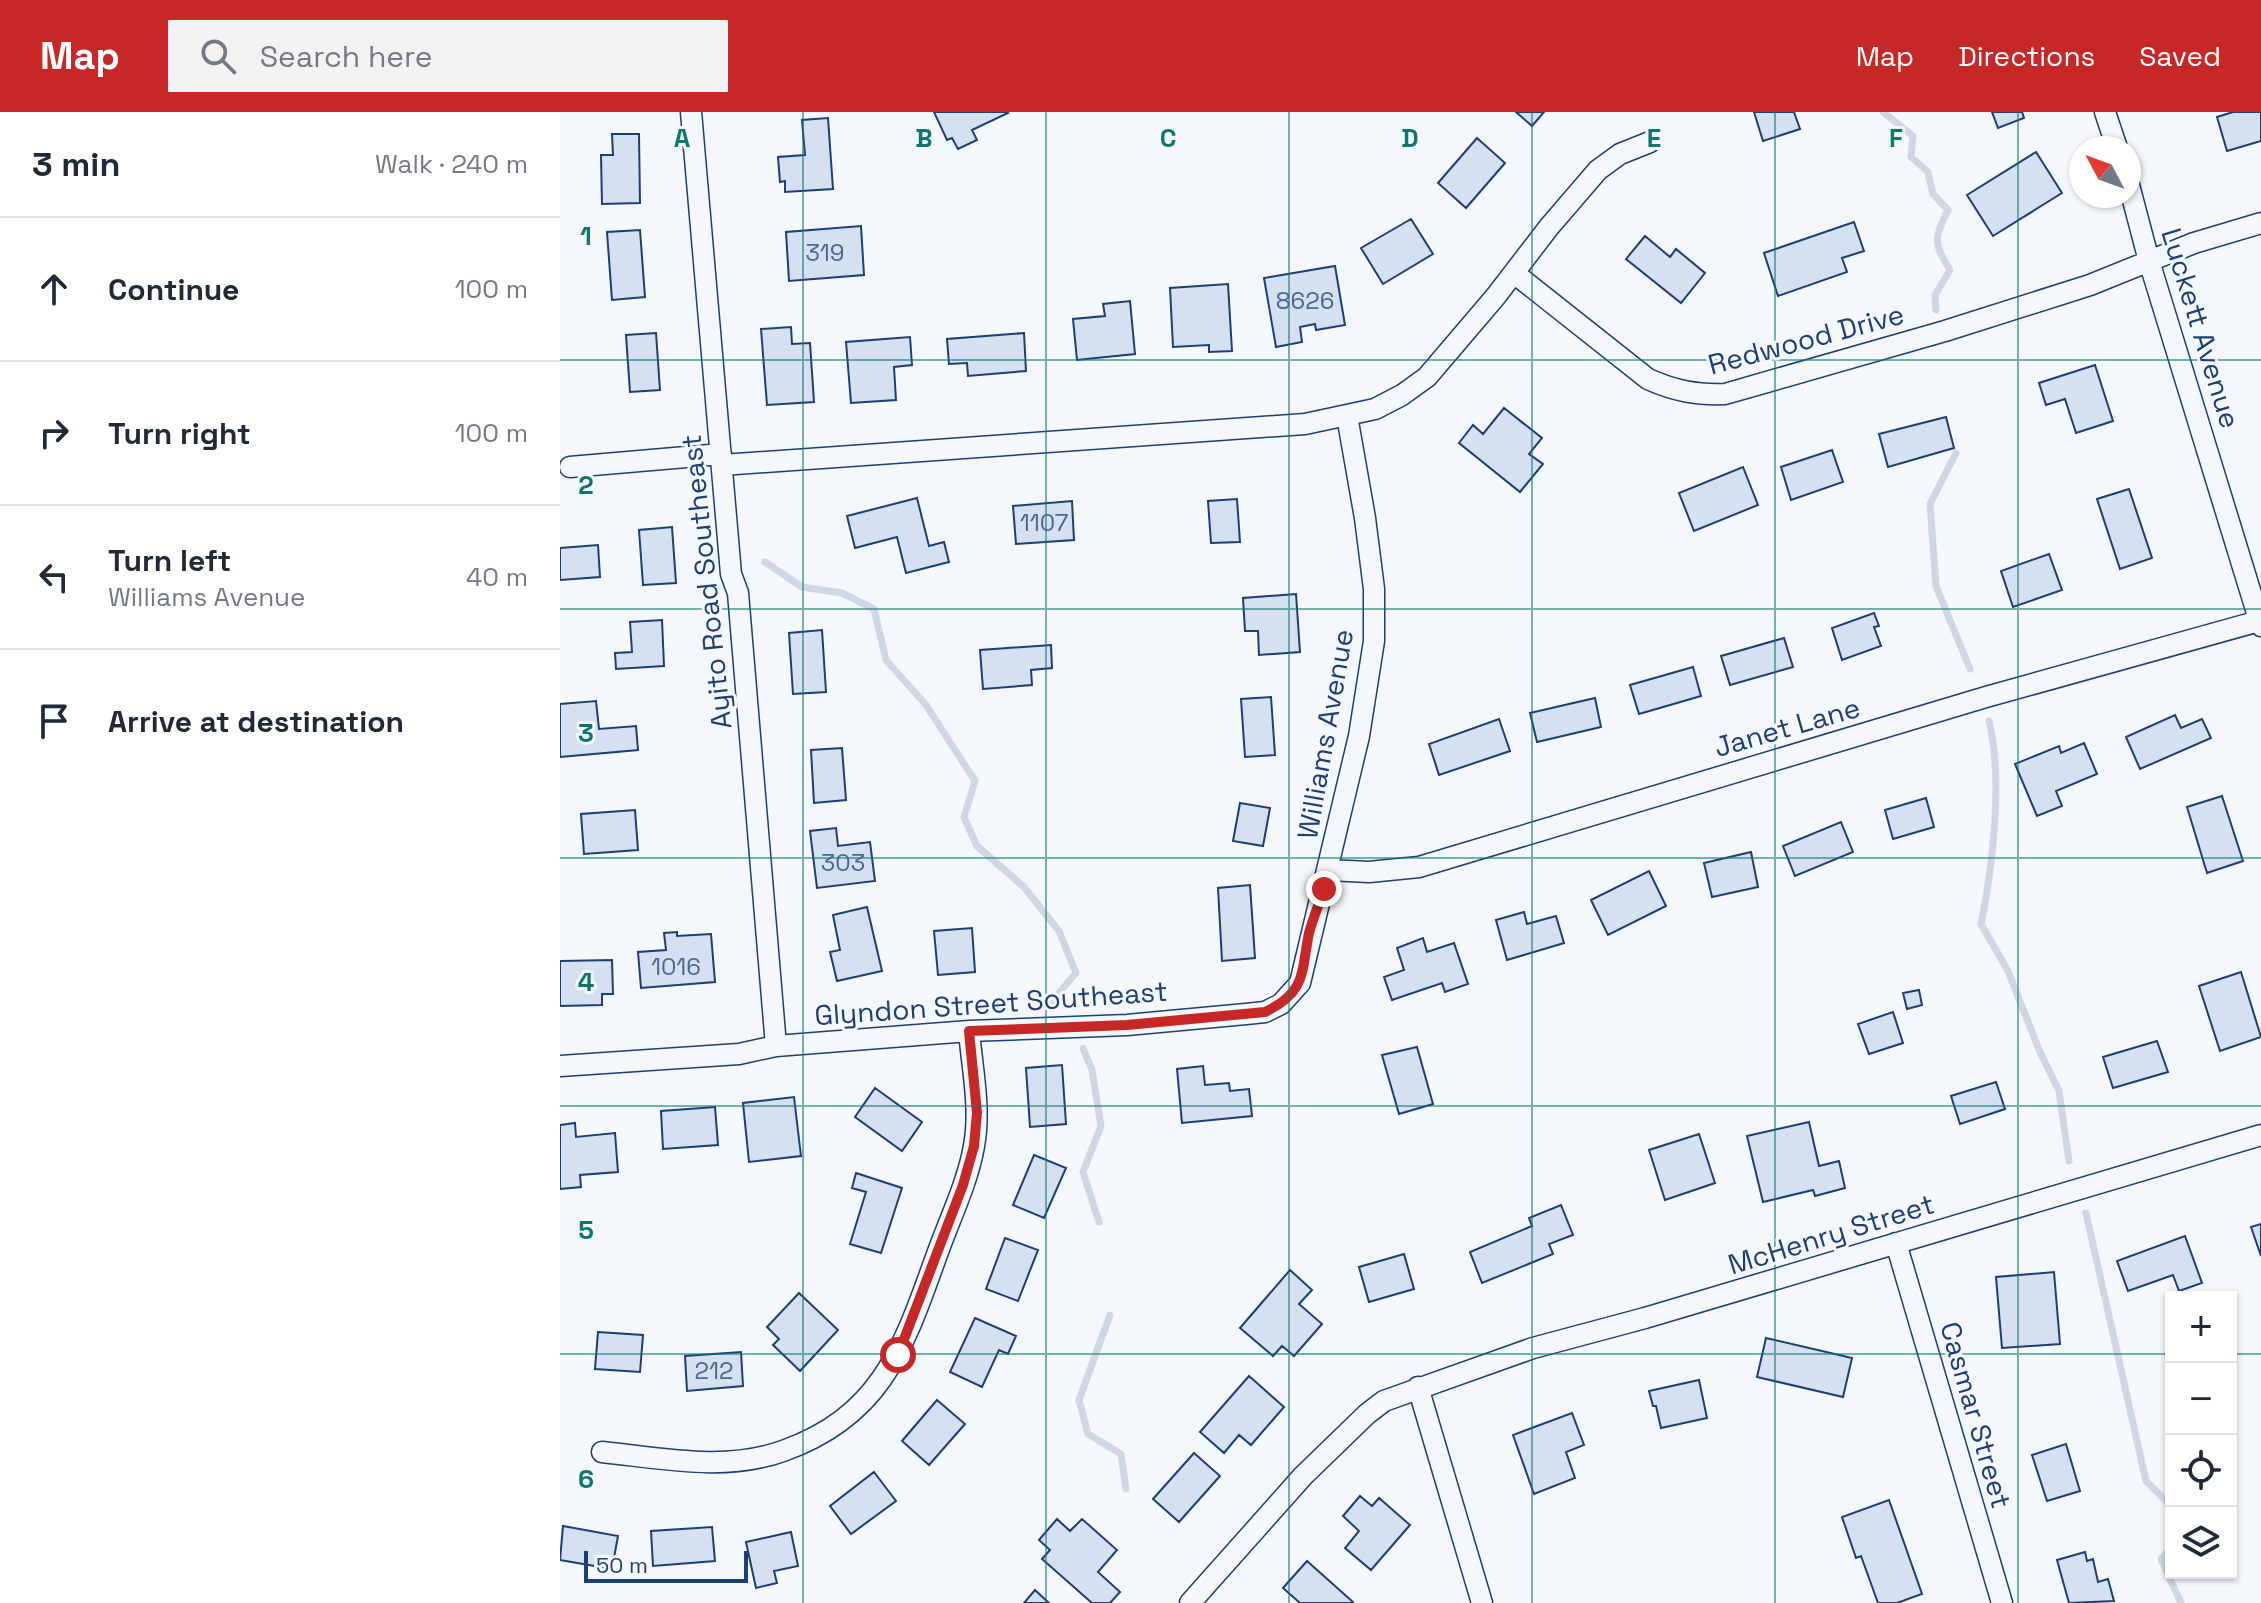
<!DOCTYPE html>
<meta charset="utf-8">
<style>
:root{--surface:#fff;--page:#f2f2f3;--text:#1f2937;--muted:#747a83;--line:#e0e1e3;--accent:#c62828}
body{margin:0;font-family:"Space Grotesk",sans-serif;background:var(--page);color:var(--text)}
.controls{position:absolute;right:24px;bottom:24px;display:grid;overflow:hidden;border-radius:0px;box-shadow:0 2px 6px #0004}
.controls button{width:72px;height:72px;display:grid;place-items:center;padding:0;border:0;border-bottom:2px solid var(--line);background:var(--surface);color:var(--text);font:40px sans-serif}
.compass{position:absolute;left:1509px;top:24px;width:72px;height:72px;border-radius:50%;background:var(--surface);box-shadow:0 2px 6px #0004;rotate:311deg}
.scale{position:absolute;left:24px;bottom:20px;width:164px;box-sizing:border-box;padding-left:8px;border:4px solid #1d3f73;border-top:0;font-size:22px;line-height:28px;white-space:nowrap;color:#1d3f73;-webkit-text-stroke:6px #f4f7fb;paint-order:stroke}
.stop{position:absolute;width:24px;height:24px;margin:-18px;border:6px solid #c62828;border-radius:50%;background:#fff}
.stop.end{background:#c62828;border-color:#fff;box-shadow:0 2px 8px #0008}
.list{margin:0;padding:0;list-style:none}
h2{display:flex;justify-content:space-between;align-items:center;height:104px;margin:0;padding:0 32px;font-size:34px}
h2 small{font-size:26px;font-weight:400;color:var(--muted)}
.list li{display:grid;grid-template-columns:52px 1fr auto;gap:24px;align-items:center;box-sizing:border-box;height:144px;padding:0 32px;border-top:2px solid var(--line)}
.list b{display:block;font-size:30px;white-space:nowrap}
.list p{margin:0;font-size:26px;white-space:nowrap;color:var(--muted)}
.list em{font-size:26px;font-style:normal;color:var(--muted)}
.icon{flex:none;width:44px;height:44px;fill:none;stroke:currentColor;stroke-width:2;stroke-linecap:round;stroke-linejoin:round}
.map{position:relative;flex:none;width:1701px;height:1491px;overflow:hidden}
header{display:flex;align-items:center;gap:48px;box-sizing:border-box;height:112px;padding:0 40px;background:var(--accent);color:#fff}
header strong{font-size:38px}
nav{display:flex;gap:44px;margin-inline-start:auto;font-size:28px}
.search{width:560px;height:72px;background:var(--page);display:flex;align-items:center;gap:20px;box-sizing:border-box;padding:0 28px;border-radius:0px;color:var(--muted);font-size:30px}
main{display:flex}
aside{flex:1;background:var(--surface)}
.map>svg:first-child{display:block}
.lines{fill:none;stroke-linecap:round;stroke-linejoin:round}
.stream{stroke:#cfd7e4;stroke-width:7}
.building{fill:#d5e0f0;stroke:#1d3f73;stroke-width:2}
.street-casing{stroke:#1d3f73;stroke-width:23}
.street{stroke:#f4f7fb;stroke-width:20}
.route{stroke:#c62828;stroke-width:10}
.grid{fill:none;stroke:#0f766e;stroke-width:2;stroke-opacity:0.55}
.labels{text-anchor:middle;stroke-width:6;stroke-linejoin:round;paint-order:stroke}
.number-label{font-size:24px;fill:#4b6792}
.street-label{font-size:28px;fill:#1d3f73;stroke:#f4f7fb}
.grid-label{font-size:26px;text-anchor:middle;font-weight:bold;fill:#0f766e;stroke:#f4f7fb;stroke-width:6;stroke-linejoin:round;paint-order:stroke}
</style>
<header>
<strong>Map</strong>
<div class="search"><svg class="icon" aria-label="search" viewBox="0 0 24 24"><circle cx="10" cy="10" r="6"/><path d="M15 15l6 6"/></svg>Search here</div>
<nav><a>Map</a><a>Directions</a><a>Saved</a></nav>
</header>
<main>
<aside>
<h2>3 min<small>Walk · 240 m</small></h2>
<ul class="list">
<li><svg class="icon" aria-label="ahead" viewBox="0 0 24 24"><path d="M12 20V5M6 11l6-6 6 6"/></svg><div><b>Continue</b></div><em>100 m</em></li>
<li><svg class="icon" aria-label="right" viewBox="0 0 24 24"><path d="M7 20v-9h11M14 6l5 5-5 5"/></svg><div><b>Turn right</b></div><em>100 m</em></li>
<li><svg class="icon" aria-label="left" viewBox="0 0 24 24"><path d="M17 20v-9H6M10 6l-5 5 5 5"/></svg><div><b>Turn left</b><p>Williams Avenue</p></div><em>40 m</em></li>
<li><svg class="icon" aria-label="arrive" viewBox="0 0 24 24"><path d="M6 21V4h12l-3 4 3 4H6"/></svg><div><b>Arrive at destination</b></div></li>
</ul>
</aside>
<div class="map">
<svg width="1701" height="1491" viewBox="0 0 1701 1491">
<rect width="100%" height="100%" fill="#f4f7fb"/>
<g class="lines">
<path class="stream" d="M 1323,0 L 1353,24 L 1351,45 L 1368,60 L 1373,82 L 1388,98 C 1374,127 1373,130 1390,158 L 1375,183 L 1376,198
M 1396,341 L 1370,392 L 1376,474 L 1410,557
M 205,450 L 242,475 L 282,481 L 314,497 L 326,548 L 366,593 L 415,669 L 404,705 L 417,734 L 464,775 L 499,819 L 516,861 L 492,889
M 1429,609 C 1443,666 1433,754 1421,812 L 1448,859 L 1480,940 L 1499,979 L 1509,1049
M 523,936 L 532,958 L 541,1014 L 523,1060 L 539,1110
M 1526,1101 L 1586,1369 L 1611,1394
M 550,1203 L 519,1288 L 528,1322 L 561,1342 L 566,1377
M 1611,1436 L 1601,1447 L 1621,1491"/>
</g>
<path class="building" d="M 374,0 L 447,0 L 448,1 L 412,18 L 417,28 L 398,37 L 392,26 L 387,28 Z
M 956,0 L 984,0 L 972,14 Z
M 1194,0 L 1234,0 L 1240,17 L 1203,29 Z
M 1432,0 L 1462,0 L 1464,6 L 1438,16 Z
M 1673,0 L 1701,0 L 1701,29 L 1667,39 L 1657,5 Z
M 268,6 L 273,77 L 225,80 L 225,69 L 220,70 L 218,45 L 245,43 L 242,8 Z
M 52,22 L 79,22 L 80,91 L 42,92 L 41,43 L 53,43 Z
M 917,26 L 945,51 L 906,96 L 878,71 Z
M 1476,40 L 1502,81 L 1433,124 L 1407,83 Z
M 851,107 L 873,142 L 823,172 L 801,136 Z
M 1294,110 L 1304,139 L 1282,146 L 1287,160 L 1218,184 L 1204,141 Z
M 301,114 L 304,163 L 229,169 L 226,120 Z
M 80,118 L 85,185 L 52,188 L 47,120 Z
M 1085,124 L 1110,145 L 1116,137 L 1145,161 L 1121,191 L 1066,147 Z
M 775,154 L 785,213 L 756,218 L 755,212 L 740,215 L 742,230 L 716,235 L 704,166 Z
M 668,172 L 672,239 L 649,240 L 649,233 L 613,235 L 610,176 Z
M 570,189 L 575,242 L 517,248 L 513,207 L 545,204 L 543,192 Z
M 231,215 L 232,232 L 250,231 L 254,290 L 207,293 L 201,217 Z
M 96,221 L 100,278 L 70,280 L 66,223 Z
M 464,221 L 466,259 L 408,264 L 407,251 L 389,252 L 387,227 Z
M 350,225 L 352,253 L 334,255 L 336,288 L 291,291 L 286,230 Z
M 1535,253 L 1553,309 L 1516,321 L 1505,287 L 1486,293 L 1479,271 Z
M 944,296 L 982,326 L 969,342 L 983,352 L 960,380 L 899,331 L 913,313 L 923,322 Z
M 1386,305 L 1394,336 L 1328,355 L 1319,322 Z
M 1272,338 L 1283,370 L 1231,388 L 1221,355 Z
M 1183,355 L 1198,393 L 1134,419 L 1119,381 Z
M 1569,377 L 1592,446 L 1560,457 L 1537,387 Z
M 357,386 L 369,434 L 384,430 L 389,450 L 346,461 L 337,425 L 295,436 L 287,404 Z
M 677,387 L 680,430 L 651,431 L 648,389 Z
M 512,389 L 514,428 L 456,432 L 453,394 Z
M 112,415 L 116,471 L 83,473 L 79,418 Z
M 38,433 L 40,465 L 0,468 L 0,436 Z
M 1489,442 L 1502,478 L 1453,495 L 1441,459 Z
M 736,482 L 740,540 L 699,543 L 698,519 L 685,519 L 683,486 Z
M 1314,501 L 1319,514 L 1314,515 L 1321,534 L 1282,548 L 1272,516 Z
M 102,508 L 104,554 L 56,557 L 55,541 L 72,540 L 70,510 Z
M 262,518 L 266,580 L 233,582 L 229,521 Z
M 1224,526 L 1233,555 L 1170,573 L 1161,544 Z
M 491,533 L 492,556 L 471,558 L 472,573 L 423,577 L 420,538 Z
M 1133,555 L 1141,584 L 1079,602 L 1070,573 Z
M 711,585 L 715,643 L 685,645 L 681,587 Z
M 1035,586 L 1041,615 L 977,630 L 970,601 Z
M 36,589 L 39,617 L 76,614 L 78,638 L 0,645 L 0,592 Z
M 1615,603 L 1621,616 L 1642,607 L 1651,626 L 1580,657 L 1566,625 Z
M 939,607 L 950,639 L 879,663 L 869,632 Z
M 1524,631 L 1537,662 L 1496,679 L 1502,694 L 1477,704 L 1455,652 L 1499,634 L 1501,641 Z
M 282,636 L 286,688 L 254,691 L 251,638 Z
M 1662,684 L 1683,749 L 1647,761 L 1627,695 Z
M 1366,686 L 1374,715 L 1333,727 L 1325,698 Z
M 680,691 L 710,696 L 703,734 L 673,729 Z
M 75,698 L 78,738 L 24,742 L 21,702 Z
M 1281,710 L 1293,740 L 1235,764 L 1223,734 Z
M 276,716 L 278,734 L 310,730 L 315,769 L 257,776 L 250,719 Z
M 1191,740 L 1198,775 L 1152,785 L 1144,751 Z
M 1089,759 L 1106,794 L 1048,823 L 1031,788 Z
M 690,773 L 695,846 L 662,849 L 658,776 Z
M 307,795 L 322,859 L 277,869 L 270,840 L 280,838 L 273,803 Z
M 964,800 L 967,812 L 996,804 L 1004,831 L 947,848 L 936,808 Z
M 412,816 L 415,860 L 378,863 L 374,819 Z
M 117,820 L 117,824 L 151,822 L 155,870 L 81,876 L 78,840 L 106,838 L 104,821 Z
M 863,826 L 867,840 L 894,831 L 908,872 L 885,880 L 882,871 L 832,888 L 824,865 L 844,858 L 837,836 Z
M 52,848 L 53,882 L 42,882 L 42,893 L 0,894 L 0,849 Z
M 1681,860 L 1701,925 L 1660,939 L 1639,874 Z
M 1359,878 L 1362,893 L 1347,897 L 1343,881 Z
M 1333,900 L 1343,931 L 1309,942 L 1298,912 Z
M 1597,929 L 1608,960 L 1553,976 L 1543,945 Z
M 857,935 L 873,992 L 839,1002 L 822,943 Z
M 502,953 L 506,1012 L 470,1015 L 466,956 Z
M 643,954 L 645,973 L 669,971 L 670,979 L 689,977 L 692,1004 L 622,1011 L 617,957 Z
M 1436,970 L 1445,997 L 1400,1012 L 1391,984 Z
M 315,976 L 362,1010 L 342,1039 L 295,1005 Z
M 234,985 L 241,1044 L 189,1050 L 183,991 Z
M 155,995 L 158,1033 L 103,1037 L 101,999 Z
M 1249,1010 L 1259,1054 L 1279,1049 L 1285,1076 L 1255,1084 L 1253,1078 L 1203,1090 L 1187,1024 Z
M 15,1011 L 16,1025 L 55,1021 L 58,1060 L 20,1063 L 21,1075 L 0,1077 L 0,1013 Z
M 1139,1022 L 1155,1071 L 1105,1088 L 1089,1038 Z
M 474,1043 L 506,1056 L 484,1106 L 453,1093 Z
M 296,1061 L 342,1076 L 321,1141 L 290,1132 L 306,1080 L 292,1076 Z
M 1001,1093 L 1013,1123 L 989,1132 L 993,1142 L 922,1171 L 910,1140 L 972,1114 L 969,1106 Z
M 1701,1112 L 1701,1144 L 1691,1115 Z
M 1625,1124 L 1642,1171 L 1619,1179 L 1613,1163 L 1568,1179 L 1557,1149 Z
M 445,1126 L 478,1138 L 458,1189 L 426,1177 Z
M 844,1142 L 854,1177 L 809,1190 L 799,1155 Z
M 730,1158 L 752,1178 L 739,1192 L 762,1212 L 734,1244 L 722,1234 L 713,1244 L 680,1216 Z
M 1494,1160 L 1500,1232 L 1442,1236 L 1436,1165 Z
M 239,1181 L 278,1218 L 240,1259 L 213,1233 L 219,1227 L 207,1215 Z
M 415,1206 L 456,1224 L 448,1242 L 439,1238 L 422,1275 L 390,1260 Z
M 38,1220 L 83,1223 L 80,1260 L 35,1257 Z
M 1206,1226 L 1292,1246 L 1283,1285 L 1197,1265 Z
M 181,1240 L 183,1274 L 127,1279 L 125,1244 Z
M 689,1264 L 724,1295 L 691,1333 L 679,1323 L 664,1341 L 640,1320 Z
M 1139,1268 L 1147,1306 L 1101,1316 L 1096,1294 L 1093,1294 L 1089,1279 Z
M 377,1288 L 405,1312 L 369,1353 L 342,1329 Z
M 1012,1301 L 1024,1333 L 1006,1340 L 1015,1366 L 974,1382 L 953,1323 Z
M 1506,1332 L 1520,1379 L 1487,1389 L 1472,1343 Z
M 634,1341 L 660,1364 L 619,1410 L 593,1387 Z
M 314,1360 L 336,1389 L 291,1422 L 270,1394 Z
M 800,1384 L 812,1394 L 819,1386 L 850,1413 L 811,1458 L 785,1436 L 799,1419 L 783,1404 Z
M 1329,1388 L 1362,1482 L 1337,1491 L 1318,1491 L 1301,1444 L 1296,1446 L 1282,1405 Z
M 497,1407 L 510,1419 L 522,1407 L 557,1438 L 538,1460 L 560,1480 L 550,1491 L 532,1491 L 482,1447 L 490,1438 L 479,1428 Z
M 3,1414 L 58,1424 L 52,1457 L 0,1448 Z
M 152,1415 L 155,1449 L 93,1454 L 91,1419 Z
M 231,1420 L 238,1454 L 214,1459 L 217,1471 L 196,1476 L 186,1430 Z
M 1525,1440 L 1527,1449 L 1533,1447 L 1538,1470 L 1548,1467 L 1554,1489 L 1509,1491 L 1497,1448 Z
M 747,1449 L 793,1490 L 792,1491 L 740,1491 L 723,1476 Z
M 475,1478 L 489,1491 L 464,1491 Z"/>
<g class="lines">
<g class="street-casing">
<path id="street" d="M 131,0 L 171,462 L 178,481 L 216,934
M 1545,0 L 1557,36
M 1569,73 L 1589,149 L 1701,514
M 954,161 L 1088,267 C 1115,279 1136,283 1165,282 L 1385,219 L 1530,173 L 1634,131 L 1701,111
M 162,353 L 745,312 L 815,297 L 842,283 L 867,265 L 936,184 L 989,115 L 1038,58 L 1060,42 L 1090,30
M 10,355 L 161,342
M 768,758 L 809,760 L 859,755 L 1426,585 L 1699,509
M 0,954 L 179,942 L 216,934 L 409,919 L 567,913 L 686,902 L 705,900 L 721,892 L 740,871 L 799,624 L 814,529 L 814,477 L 805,406 L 787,304
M 1336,1131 L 1442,1491
M 858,1275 L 922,1491
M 42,1340 C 101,1346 165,1360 223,1339 C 325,1303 345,1230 379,1137 C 391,1104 408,1069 414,1034 C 421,996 412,956 409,919
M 630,1491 L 743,1364 L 807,1302 L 824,1289 L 973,1236 L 1085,1206 L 1701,1023"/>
</g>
<use href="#street" class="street"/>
</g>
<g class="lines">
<path class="route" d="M 338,1243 L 403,1073 L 414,1034 L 417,1001 L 409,919 L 567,913 L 705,900 C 747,880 741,860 749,821 C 753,806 759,792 764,777"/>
</g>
<path class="grid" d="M 243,0 L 243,1491M 486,0 L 486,1491M 729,0 L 729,1491M 972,0 L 972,1491M 1215,0 L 1215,1491M 1458,0 L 1458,1491M 0,248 L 1701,248M 0,497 L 1701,497M 0,746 L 1701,746M 0,994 L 1701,994M 0,1242 L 1611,1242M 1671,1242 L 1701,1242"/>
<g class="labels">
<g class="number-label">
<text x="265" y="149">319</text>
<text x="745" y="197">8626</text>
<text x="484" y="419">1107</text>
<text x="283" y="759">303</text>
<text x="116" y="863">1016</text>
<text x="154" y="1267">212</text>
</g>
<g class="street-label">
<text transform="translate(1641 216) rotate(73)" y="10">Luckett Avenue</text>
<text transform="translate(1246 227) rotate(-15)" y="10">Redwood Drive</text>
<text transform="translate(146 470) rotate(-96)" y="10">Ayito Road Southeast</text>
<text transform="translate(1227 615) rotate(-16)" y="10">Janet Lane</text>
<text transform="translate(765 622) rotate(-80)" y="10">Williams Avenue</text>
<text transform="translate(431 891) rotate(-4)" y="10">Glyndon Street Southeast</text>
<text transform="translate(1271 1122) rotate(-17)" y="10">McHenry Street</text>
<text transform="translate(1416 1303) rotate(74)" y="10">Casmar Street</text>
</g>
</g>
<g class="grid-label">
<text x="122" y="35">A</text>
<text x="364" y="35">B</text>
<text x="608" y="35">C</text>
<text x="850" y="35">D</text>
<text x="1094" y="35">E</text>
<text x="1336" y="35">F</text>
<text x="26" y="133">1</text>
<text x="26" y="382">2</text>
<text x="26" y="630">3</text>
<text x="26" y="879">4</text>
<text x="26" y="1127">5</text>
<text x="26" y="1376">6</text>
</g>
</svg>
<div class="controls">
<button>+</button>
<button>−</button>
<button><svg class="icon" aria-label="locate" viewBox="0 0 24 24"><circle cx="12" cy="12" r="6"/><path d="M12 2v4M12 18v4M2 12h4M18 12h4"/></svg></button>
<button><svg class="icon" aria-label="layers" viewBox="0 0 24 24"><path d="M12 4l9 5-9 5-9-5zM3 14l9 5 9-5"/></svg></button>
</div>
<svg class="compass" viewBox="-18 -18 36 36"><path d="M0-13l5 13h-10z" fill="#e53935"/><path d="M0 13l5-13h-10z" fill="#747a83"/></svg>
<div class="scale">50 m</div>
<div class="stop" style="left:338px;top:1243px"></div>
<div class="stop end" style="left:764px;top:777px"></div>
</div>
</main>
